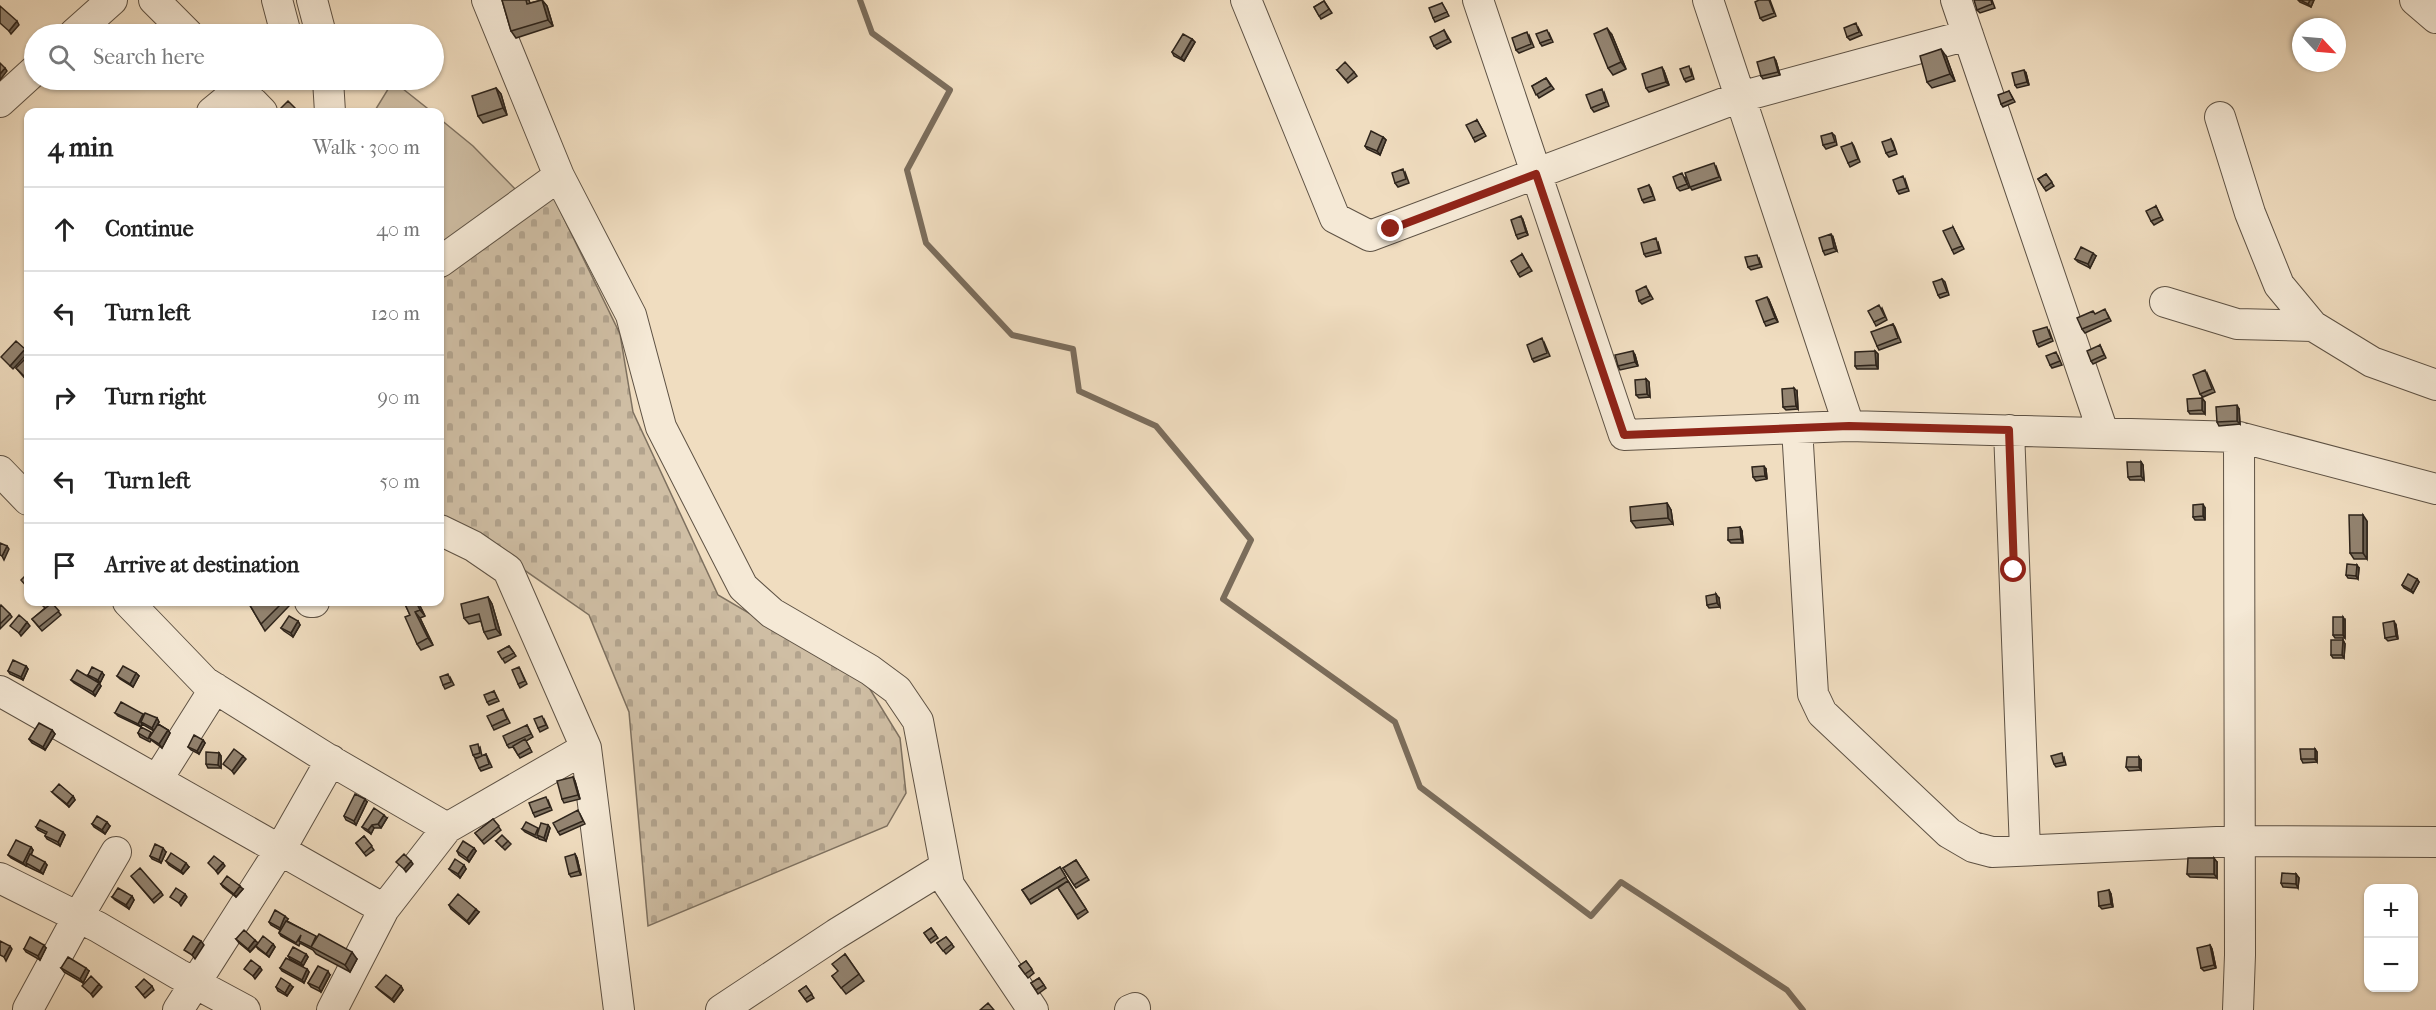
<!DOCTYPE html>
<meta charset="utf-8">
<style>
:root{--surface:#fff;--page:#f2f2f2;--text:#222;--muted:#767676;--line:#e0e0e0}
body{margin:0;font-family:"IM FELL French Canon",serif;background:var(--page);color:var(--text)}
.controls{position:absolute;right:18px;bottom:18px;display:grid;overflow:hidden;border-radius:12px;box-shadow:0 2px 4px #0004}
.controls button{width:54px;height:54px;display:grid;place-items:center;padding:0;border:0;border-bottom:2px solid var(--line);background:var(--surface);color:var(--text);font:30px sans-serif}
.compass{position:absolute;left:2292px;top:18px;width:54px;height:54px;border-radius:50%;background:var(--surface);box-shadow:0 2px 4px #0004;rotate:116deg}
.stop{position:absolute;width:18px;height:18px;margin:-14px;border:4px solid #8f2418;border-radius:50%;background:#fff}
.stop.end{background:#8f2418;border-color:#fff;box-shadow:0 2px 6px #0008}
.list{margin:0;padding:0;list-style:none}
h2{display:flex;justify-content:space-between;align-items:center;height:78px;margin:0;padding:0 24px;font-size:26px}
h2 small{font-size:20px;font-weight:400;color:var(--muted)}
.list li{display:grid;grid-template-columns:39px 1fr auto;gap:18px;align-items:center;box-sizing:border-box;height:84px;padding:0 24px;border-top:2px solid var(--line)}
.list b{display:block;font-size:22px;white-space:nowrap}
.list em{font-size:20px;font-style:normal;color:var(--muted)}
.icon{flex:none;width:33px;height:33px;fill:none;stroke:currentColor;stroke-width:2;stroke-linecap:round;stroke-linejoin:round}
.map{position:relative;flex:none;width:2436px;height:1010px;overflow:hidden}
.search{position:absolute;background:var(--surface);box-shadow:0 2px 4px #0004;left:24px;top:24px;width:420px;height:66px;display:flex;align-items:center;gap:15px;box-sizing:border-box;padding:0 21px;border-radius:33px;color:var(--muted);font-size:22px}
.panel{position:absolute;background:var(--surface);box-shadow:0 2px 4px #0004;left:24px;top:108px;width:420px;height:498px;border-radius:12px}
.map>svg:first-child{display:block}
.grass{fill:#cfbea4;stroke:#7e7160;stroke-width:1.5}
.cemetery{fill:url(#cemetery-stones);stroke:#7e7160;stroke-width:1.5}
.lines{fill:none;stroke-linecap:round;stroke-linejoin:round}
.stream{stroke:#7b6d5c;stroke-width:6}
.minor-casing{stroke:#5e5244;stroke-width:32}
.minor{stroke:#f5e9d6;stroke-width:30}
.wall{fill:#7e7261;stroke:#2e241b;stroke-width:1.5}
.shaded-wall{fill:#675c4f;stroke:#2e241b;stroke-width:1.5}
.building{fill:#938471;stroke:#2e241b;stroke-width:1.5}
.route{stroke:#8f2418;stroke-width:8}
</style>
<div class="map">
<svg width="2436" height="1010" viewBox="0 0 2436 1010">
<defs>
<pattern id="cemetery-stones" width="16" height="16" patternUnits="userSpaceOnUse" patternTransform="scale(1.5)"><rect width="16" height="16" fill="#cfbea4"/><path d="M2 7V4a2 2 0 0 1 4 0v3zM10 15v-3a2 2 0 0 1 4 0v3z" fill="#b2a38d"/></pattern>
</defs>
<rect width="100%" height="100%" fill="#f0ddc0"/>
<filter id="stains"><feTurbulence type="fractalNoise" baseFrequency=".00333" numOctaves="4"/><feColorMatrix values="0 0 0 0 .2 0 0 0 0 .09 0 0 0 0 .02 0 0 0 .5 -.17"/></filter>
<radialGradient id="worn" r=".72"><stop offset=".6" stop-color="#630" stop-opacity="0"/><stop offset="1" stop-color="#630" stop-opacity=".3"/></radialGradient>
<path class="grass" d="M 393,81 L 432,112 L 374,112 Z
M 440,119 L 473,146 L 521,195 L 440,248 Z"/>
<path class="cemetery" d="M 553,196 L 620,334 L 633,412 L 718,595 L 865,681 L 900,738 L 906,793 L 887,826 L 648,926 L 629,712 L 589,615 L 455,522 L 440,515 L 440,280 Z"/>
<g class="lines">
<path class="stream" d="M 860,0 L 872,33 L 950,90 L 907,170 L 926,243 L 1012,335 L 1073,349 L 1079,391 L 1156,426 L 1251,540 L 1223,599 L 1395,722 L 1420,787 L 1591,916 L 1621,882 L 1787,990 L 1803,1010"/>
<g class="minor-casing">
<path id="minor" d="M 154,0 L 188,34
M 277,0 L 286,34
M 312,0 L 321,34
M 487,0 L 559,176 L 631,315 L 661,427 L 743,587 L 772,613 L 870,670 L 897,690 L 918,721 L 949,885 L 1033,1010
M 1246,0 L 1335,218 L 1370,236 L 1740,97 L 1968,35
M 1478,0 L 1624,435 L 1849,426 L 2239,437 L 2436,489
M 1708,0 L 1849,426
M 1956,0 L 2103,432
M 2415,0 L 2436,18
M 74,34 L 112,0
M 231,80 L 262,112
M 328,80 L 330,112
M 0,102 L 34,71
M 212,112 L 251,80
M 2220,117 L 2250,213 L 2279,285 L 2313,326 L 2372,362 L 2436,385
M 440,262 L 559,176
M 2165,302 L 2237,324 L 2313,326
M 1797,428 L 1813,694 L 1822,713 L 1949,833 L 1973,847 L 1992,852 L 2239,841 L 2436,842
M 2009,430 L 2025,850
M 0,471 L 28,500
M 440,530 L 473,546 L 508,570 L 586,748 L 619,1010
M 128,602 L 205,682 L 328,759 L 447,828
M 310,602 L 314,602
M 0,691 L 384,909
M 157,780 L 215,688
M 0,878 L 98,927 L 178,974 L 245,1010
M 28,1009 L 78,917 L 116,852
M 178,1010 L 280,850 L 331,760
M 332,1010 L 384,909 L 447,828 L 586,748
M 721,1010 L 836,934 L 945,867
M 1130,1010 L 1135,1008
M 2238,1010 L 2240,955 L 2239,437"/>
</g>
<use href="#minor" class="minor"/>
</g>
<path class="wall" d="M 502,0 L 529,0 L 530,3 L 542,0 L 547,6 L 553,26 L 516,38 L 511,31 Z
M 1770,0 L 1776,16 L 1763,21 L 1760,18 Z
M 1992,0 L 1995,8 L 1980,13 L 1977,10 Z
M 2298,0 L 2314,0 L 2311,7 L 2300,2 Z
M 1324,1 L 1332,13 L 1321,19 L 1314,7 Z
M 1442,3 L 1449,16 L 1435,22 L 1433,18 Z
M 1858,27 L 1862,35 L 1850,40 L 1847,37 Z
M 1444,30 L 1451,42 L 1437,49 L 1434,46 Z
M 1549,33 L 1553,42 L 1542,46 L 1540,43 Z
M 1529,35 L 1534,47 L 1519,53 L 1516,50 Z
M 1612,35 L 1626,69 L 1613,75 L 1608,68 Z
M 1192,39 L 1195,42 L 1184,61 L 1174,56 L 1172,52 Z
M 1946,56 L 1955,81 L 1932,88 L 1927,82 Z
M 1776,61 L 1780,75 L 1763,79 L 1761,76 Z
M 1691,69 L 1694,79 L 1686,82 L 1684,79 Z
M 1337,70 L 1354,72 L 1357,76 L 1348,83 Z
M 1664,71 L 1669,85 L 1649,92 L 1646,88 Z
M 2026,73 L 2029,85 L 2017,88 L 2015,85 Z
M 1546,78 L 1554,89 L 1539,98 L 1532,86 Z
M 496,88 L 501,94 L 507,115 L 483,123 L 478,116 Z
M 2009,91 L 2015,102 L 2003,107 L 2001,104 Z
M 1604,92 L 1609,106 L 1594,112 L 1591,108 Z
M 1477,120 L 1486,136 L 1475,142 L 1473,138 Z
M 1832,133 L 1835,136 L 1837,145 L 1826,149 L 1823,145 Z
M 1383,137 L 1386,140 L 1380,155 L 1367,149 L 1365,146 Z
M 1891,139 L 1893,142 L 1897,154 L 1889,157 L 1886,153 Z
M 1852,143 L 1854,146 L 1860,162 L 1850,167 L 1848,163 Z
M 1716,166 L 1721,180 L 1692,190 L 1690,187 Z
M 1405,172 L 1409,183 L 1398,187 L 1395,183 Z
M 2046,174 L 2054,186 L 2046,191 L 2038,179 Z
M 1685,177 L 1689,188 L 1680,191 L 1677,188 Z
M 1905,179 L 1909,191 L 1899,194 L 1897,191 Z
M 1649,185 L 1651,188 L 1655,200 L 1644,203 L 1642,200 Z
M 2156,206 L 2163,220 L 2154,225 L 2151,221 Z
M 1523,220 L 1528,235 L 1518,239 L 1516,235 Z
M 1953,227 L 1964,249 L 1954,254 L 1952,250 Z
M 1833,237 L 1837,251 L 1825,255 L 1823,251 Z
M 1658,242 L 1661,253 L 1646,257 L 1644,254 Z
M 1522,254 L 1532,271 L 1520,277 L 1518,274 Z
M 2096,256 L 2090,268 L 2078,262 L 2075,259 Z
M 1759,258 L 1762,267 L 1751,270 L 1748,267 Z
M 1942,279 L 1945,282 L 1949,295 L 1940,298 L 1938,295 Z
M 1648,290 L 1653,299 L 1642,304 L 1639,301 Z
M 1769,300 L 1778,322 L 1766,326 L 1764,322 Z
M 1882,308 L 1887,320 L 1876,326 L 1874,322 Z
M 2107,313 L 2111,321 L 2085,333 L 2082,329 L 2095,314 Z
M 1893,324 L 1895,327 L 1901,342 L 1879,350 L 1877,346 Z
M 2049,330 L 2053,341 L 2039,347 L 2037,344 Z
M 1544,342 L 1550,356 L 1534,362 L 1532,359 Z
M 2100,345 L 2106,358 L 2093,364 L 2091,361 Z
M 1875,351 L 1878,354 L 1878,369 L 1857,369 L 1855,366 Z
M 1635,355 L 1638,366 L 1620,370 L 1618,366 Z
M 28,356 L 28,382 L 16,368 Z
M 2058,356 L 2062,365 L 2052,368 L 2050,365 Z
M 2207,373 L 2215,392 L 2203,397 L 2200,394 Z
M 1646,379 L 1649,382 L 1650,397 L 1639,398 L 1636,395 Z
M 1797,391 L 1798,409 L 1786,410 L 1783,407 Z
M 2202,398 L 2205,402 L 2205,414 L 2190,414 L 2188,411 Z
M 2239,409 L 2240,424 L 2219,426 L 2217,422 Z
M 2141,462 L 2143,465 L 2144,480 L 2130,480 L 2128,477 Z
M 1766,469 L 1767,479 L 1756,481 L 1753,477 Z
M 1667,503 L 1671,510 L 1673,524 L 1636,528 L 1631,521 Z
M 2205,508 L 2205,520 L 2195,520 L 2193,517 Z
M 2367,521 L 2367,559 L 2354,559 L 2350,553 Z
M 1740,527 L 1742,531 L 1743,543 L 1731,543 L 1728,540 Z
M 2359,568 L 2358,579 L 2348,578 L 2346,575 Z
M 2417,579 L 2419,582 L 2413,593 L 2404,588 L 2402,585 Z
M 488,597 L 492,604 L 501,635 L 488,639 L 484,632 L 481,621 L 469,624 L 464,618 Z
M 1719,598 L 1720,607 L 1709,608 L 1707,605 Z
M 39,602 L 55,602 L 52,604 L 61,615 L 42,631 L 32,619 L 45,608 Z
M 248,602 L 288,602 L 290,605 L 265,631 Z
M 404,602 L 418,602 L 425,616 L 420,618 L 433,645 L 421,650 L 417,644 L 410,615 Z
M 0,607 L 10,614 L 12,617 L 0,629 Z
M 2345,620 L 2345,638 L 2335,638 L 2333,635 Z
M 298,621 L 300,625 L 293,637 L 284,631 L 281,628 Z
M 2396,625 L 2398,639 L 2388,641 L 2385,638 Z
M 2343,640 L 2345,644 L 2344,658 L 2333,658 L 2331,655 Z
M 509,646 L 516,656 L 505,663 L 498,652 Z
M 26,666 L 28,669 L 23,680 L 10,674 L 8,671 Z
M 519,667 L 527,684 L 520,688 L 518,684 Z
M 136,673 L 139,676 L 133,687 L 120,679 L 117,676 Z
M 88,675 L 104,675 L 100,683 L 95,680 L 101,686 L 95,696 L 74,683 L 71,680 L 90,677 Z
M 450,677 L 454,685 L 445,689 L 443,685 Z
M 494,691 L 499,701 L 489,705 L 487,702 Z
M 503,709 L 510,723 L 494,730 L 492,726 Z
M 115,713 L 144,715 L 157,718 L 159,722 L 158,724 L 168,730 L 170,733 L 162,748 L 151,740 L 150,742 L 140,737 L 138,733 L 152,734 L 154,731 L 142,724 L 141,727 L 118,716 Z
M 544,719 L 548,728 L 540,732 L 538,728 Z
M 527,725 L 533,737 L 526,741 L 532,752 L 520,758 L 513,747 L 509,748 L 507,745 Z
M 52,730 L 55,734 L 45,750 L 32,743 L 29,739 Z
M 203,740 L 205,743 L 199,754 L 191,750 L 188,747 Z
M 480,747 L 482,756 L 486,754 L 492,767 L 481,771 L 479,768 L 480,757 L 475,758 L 473,755 Z
M 2315,749 L 2317,752 L 2317,762 L 2303,763 L 2301,759 Z
M 219,753 L 221,756 L 221,768 L 208,768 L 206,764 Z
M 2064,757 L 2066,765 L 2056,767 L 2054,764 Z
M 2141,760 L 2141,770 L 2129,771 L 2126,767 Z
M 573,777 L 575,781 L 580,799 L 564,803 L 562,799 Z
M 52,792 L 73,796 L 75,800 L 69,807 L 55,795 Z
M 548,800 L 552,810 L 535,817 L 533,813 Z
M 367,802 L 356,825 L 346,820 L 344,816 Z
M 580,814 L 585,824 L 560,835 L 558,832 Z
M 387,818 L 381,828 L 374,828 L 371,834 L 365,830 L 362,827 Z
M 493,819 L 501,830 L 484,844 L 475,833 Z
M 92,824 L 110,826 L 105,834 L 94,827 Z
M 548,825 L 550,828 L 546,841 L 539,839 L 538,837 L 537,838 L 525,832 L 522,829 L 539,829 Z
M 36,827 L 65,835 L 60,846 L 47,839 L 45,836 L 46,834 L 38,830 Z
M 364,836 L 374,850 L 366,856 L 356,843 Z
M 496,841 L 508,841 L 511,844 L 505,850 Z
M 31,847 L 33,850 L 31,855 L 47,865 L 43,874 L 28,867 L 26,865 L 26,866 L 11,858 L 8,855 Z
M 474,848 L 476,851 L 469,862 L 459,855 L 457,851 Z
M 166,852 L 161,863 L 152,859 L 150,856 Z
M 575,854 L 577,858 L 581,875 L 571,877 L 569,874 Z
M 1076,860 L 1089,880 L 1076,888 L 1063,868 Z
M 166,861 L 189,867 L 183,874 L 169,865 Z
M 2217,862 L 2217,878 L 2190,877 L 2187,874 Z
M 464,865 L 466,869 L 460,878 L 452,872 L 449,869 Z
M 1060,867 L 1068,881 L 1031,904 L 1022,890 Z
M 2296,874 L 2299,878 L 2298,888 L 2283,887 L 2281,883 Z
M 131,876 L 161,892 L 163,895 L 154,903 Z
M 1068,881 L 1088,912 L 1078,919 L 1058,888 Z
M 221,884 L 243,889 L 236,897 L 223,887 Z
M 2109,890 L 2111,894 L 2113,907 L 2102,909 L 2099,906 Z
M 132,896 L 134,900 L 129,909 L 115,900 L 112,897 Z
M 449,905 L 479,912 L 469,924 L 451,909 Z
M 288,919 L 287,921 L 357,959 L 350,972 L 316,954 L 313,950 L 300,943 L 299,946 L 281,936 L 279,933 L 280,930 L 271,925 L 269,922 Z
M 931,928 L 938,938 L 931,943 L 924,933 Z
M 946,937 L 954,947 L 946,954 L 937,943 Z
M 236,939 L 258,943 L 273,944 L 275,947 L 269,957 L 258,949 L 256,946 L 250,952 L 239,943 Z
M 2210,945 L 2212,949 L 2216,968 L 2204,971 L 2201,968 Z
M 46,948 L 40,960 L 26,952 L 24,949 Z
M 306,954 L 308,957 L 303,966 L 290,959 L 288,956 Z
M 845,954 L 864,981 L 846,994 L 832,976 L 838,972 Z
M 1026,961 L 1034,973 L 1028,978 L 1019,966 Z
M 61,968 L 89,971 L 83,983 L 64,972 Z
M 280,968 L 307,969 L 309,972 L 304,983 L 282,971 Z
M 330,975 L 321,992 L 311,987 L 308,983 Z
M 1039,978 L 1046,988 L 1038,994 L 1031,983 Z
M 152,986 L 154,990 L 145,998 L 136,987 Z
M 401,986 L 403,990 L 394,1002 L 379,990 L 376,987 Z
M 806,986 L 814,998 L 807,1002 L 799,991 Z
M 276,987 L 293,987 L 287,996 L 278,991 Z"/>
<path class="shaded-wall" d="M 542,0 L 547,6 L 553,26 L 548,20 Z
M 2310,0 L 2314,0 L 2311,7 L 2308,4 Z
M 17,21 L 19,25 L 11,34 L 9,31 Z
M 1607,28 L 1612,35 L 1626,69 L 1621,62 Z
M 1192,39 L 1195,42 L 1184,61 L 1181,58 Z
M 1941,49 L 1946,56 L 1955,81 L 1950,74 Z
M 1774,57 L 1776,61 L 1780,75 L 1778,72 Z
M 1662,67 L 1664,71 L 1669,85 L 1666,82 Z
M 5,68 L 7,71 L 0,80 L 0,74 Z
M 2024,70 L 2026,73 L 2029,85 L 2027,82 Z
M 496,88 L 501,94 L 507,115 L 503,108 Z
M 1383,137 L 1386,140 L 1380,155 L 1377,151 Z
M 1521,216 L 1523,220 L 1528,235 L 1526,232 Z
M 1831,234 L 1833,237 L 1837,251 L 1834,248 Z
M 2093,253 L 2096,256 L 2090,268 L 2088,264 Z
M 1767,297 L 1769,300 L 1778,322 L 1775,318 Z
M 25,349 L 28,353 L 13,369 L 10,366 Z
M 1633,351 L 1635,355 L 1638,366 L 1635,362 Z
M 1875,351 L 1878,354 L 1878,369 L 1876,365 Z
M 1646,379 L 1649,382 L 1650,397 L 1647,394 Z
M 1794,388 L 1797,391 L 1798,409 L 1796,406 Z
M 2202,398 L 2205,402 L 2205,414 L 2202,410 Z
M 2237,405 L 2239,409 L 2240,424 L 2237,421 Z
M 2141,462 L 2143,465 L 2144,480 L 2141,476 Z
M 1764,466 L 1766,469 L 1767,479 L 1765,476 Z
M 1667,503 L 1671,510 L 1673,524 L 1668,518 Z
M 2203,504 L 2205,508 L 2205,520 L 2203,516 Z
M 2363,515 L 2367,521 L 2367,559 L 2363,553 Z
M 1740,527 L 1742,531 L 1743,543 L 1741,539 Z
M 7,546 L 9,549 L 4,560 L 2,556 Z
M 2357,565 L 2359,568 L 2358,579 L 2356,576 Z
M 2417,579 L 2419,582 L 2413,593 L 2411,590 Z
M 1716,594 L 1719,598 L 1720,607 L 1717,603 Z
M 488,597 L 492,604 L 501,635 L 496,629 Z
M 416,602 L 418,602 L 425,616 L 420,610 Z
M 415,612 L 420,618 L 433,645 L 428,638 Z
M 2343,617 L 2345,620 L 2345,638 L 2343,635 Z
M 298,621 L 300,625 L 293,637 L 291,633 Z
M 2394,621 L 2396,625 L 2398,639 L 2396,636 Z
M 27,622 L 30,626 L 21,636 L 19,633 Z
M 2343,640 L 2345,644 L 2344,658 L 2342,655 Z
M 26,666 L 28,669 L 23,680 L 21,677 Z
M 102,672 L 104,675 L 100,683 L 98,680 Z
M 136,673 L 139,676 L 133,687 L 130,684 Z
M 99,683 L 101,686 L 95,696 L 93,692 Z
M 143,714 L 146,718 L 141,722 L 142,724 L 141,727 L 138,724 Z
M 157,718 L 159,722 L 154,731 L 152,728 Z
M 52,730 L 55,734 L 45,750 L 43,747 Z
M 168,730 L 170,733 L 162,748 L 159,744 Z
M 203,740 L 205,743 L 199,754 L 197,751 Z
M 2315,749 L 2317,752 L 2317,762 L 2315,759 Z
M 219,753 L 221,756 L 221,768 L 218,765 Z
M 243,756 L 246,759 L 234,774 L 232,771 Z
M 2139,757 L 2141,760 L 2141,770 L 2139,767 Z
M 573,777 L 575,781 L 580,799 L 578,795 Z
M 73,796 L 75,800 L 69,807 L 67,804 Z
M 365,799 L 367,802 L 356,825 L 354,821 Z
M 384,815 L 387,818 L 381,828 L 378,824 Z
M 107,822 L 110,826 L 105,834 L 102,830 Z
M 372,825 L 374,828 L 371,834 L 368,830 Z
M 548,825 L 550,828 L 546,841 L 544,838 Z
M 63,832 L 65,835 L 60,846 L 58,842 Z
M 31,847 L 33,850 L 26,866 L 23,863 Z
M 163,848 L 166,852 L 161,863 L 159,860 Z
M 474,848 L 476,851 L 469,862 L 467,858 Z
M 575,854 L 577,858 L 581,875 L 579,871 Z
M 2214,858 L 2217,862 L 2217,878 L 2214,874 Z
M 411,861 L 413,864 L 406,872 L 404,869 Z
M 45,862 L 47,865 L 43,874 L 40,871 Z
M 186,863 L 189,867 L 183,874 L 181,871 Z
M 223,863 L 225,866 L 218,874 L 216,871 Z
M 464,865 L 466,869 L 460,878 L 458,874 Z
M 2296,874 L 2299,878 L 2298,888 L 2296,884 Z
M 240,886 L 243,889 L 236,897 L 234,894 Z
M 2109,890 L 2111,894 L 2113,907 L 2111,904 Z
M 185,894 L 187,897 L 181,906 L 179,903 Z
M 132,896 L 134,900 L 129,909 L 126,905 Z
M 476,909 L 479,912 L 469,924 L 467,921 Z
M 285,916 L 288,919 L 282,931 L 280,928 Z
M 255,940 L 258,943 L 250,952 L 248,949 Z
M 201,941 L 204,945 L 195,959 L 192,955 Z
M 273,944 L 275,947 L 269,957 L 266,954 Z
M 44,945 L 46,948 L 40,960 L 38,956 Z
M 2210,945 L 2212,949 L 2216,968 L 2214,965 Z
M 10,946 L 12,949 L 6,961 L 4,957 Z
M 352,952 L 357,959 L 350,972 L 345,965 Z
M 306,954 L 308,957 L 303,966 L 301,963 Z
M 260,967 L 262,970 L 255,979 L 253,976 Z
M 86,968 L 89,971 L 83,983 L 80,979 Z
M 307,969 L 309,972 L 304,983 L 302,980 Z
M 328,971 L 330,975 L 321,992 L 319,988 Z
M 99,984 L 102,987 L 93,997 L 91,994 Z
M 290,984 L 293,987 L 287,996 L 285,993 Z
M 401,986 L 403,990 L 394,1002 L 392,999 Z"/>
<path class="building" d="M 502,0 L 526,0 L 527,4 L 542,0 L 548,20 L 511,31 Z
M 1759,0 L 1769,0 L 1774,13 L 1760,18 L 1755,2 Z
M 1974,0 L 1991,0 L 1992,4 L 1977,10 Z
M 2300,0 L 2310,0 L 2308,4 Z
M 1324,1 L 1329,9 L 1319,16 L 1314,7 Z
M 1442,3 L 1447,12 L 1433,18 L 1429,8 Z
M 0,6 L 17,21 L 9,31 L 0,23 Z
M 1856,23 L 1859,32 L 1847,37 L 1844,28 Z
M 1607,28 L 1621,62 L 1608,68 L 1594,34 Z
M 1444,30 L 1448,39 L 1434,46 L 1430,37 Z
M 1547,30 L 1551,39 L 1540,43 L 1536,34 Z
M 1527,32 L 1531,44 L 1516,50 L 1512,38 Z
M 1183,34 L 1192,39 L 1181,58 L 1172,52 Z
M 1941,49 L 1950,74 L 1927,82 L 1920,56 Z
M 1774,57 L 1778,72 L 1761,76 L 1757,62 Z
M 1345,62 L 1354,72 L 1346,80 L 1337,70 Z
M 0,63 L 5,68 L 0,74 Z
M 1689,66 L 1692,76 L 1684,79 L 1680,69 Z
M 1662,67 L 1666,82 L 1646,88 L 1642,74 Z
M 2024,70 L 2027,82 L 2015,85 L 2012,73 Z
M 1546,78 L 1551,86 L 1536,95 L 1532,86 Z
M 496,88 L 503,108 L 478,116 L 472,96 Z
M 1602,89 L 1606,102 L 1591,108 L 1586,95 Z
M 2009,91 L 2013,99 L 2001,104 L 1998,95 Z
M 288,101 L 296,109 L 293,112 L 277,112 Z
M 1477,120 L 1484,133 L 1473,138 L 1466,125 Z
M 1371,131 L 1383,137 L 1377,151 L 1365,146 Z
M 1832,133 L 1835,142 L 1823,145 L 1821,136 Z
M 1891,139 L 1895,150 L 1886,153 L 1882,142 Z
M 1852,143 L 1858,159 L 1848,163 L 1841,147 Z
M 1714,163 L 1719,177 L 1690,187 L 1685,173 Z
M 1403,169 L 1406,179 L 1395,183 L 1392,173 Z
M 1682,173 L 1687,184 L 1677,188 L 1673,177 Z
M 2046,174 L 2052,182 L 2044,188 L 2038,179 Z
M 1903,176 L 1907,188 L 1897,191 L 1893,180 Z
M 1649,185 L 1653,196 L 1642,200 L 1638,189 Z
M 2156,206 L 2161,217 L 2151,221 L 2146,211 Z
M 1521,216 L 1526,232 L 1516,235 L 1511,220 Z
M 1953,227 L 1962,246 L 1952,250 L 1943,231 Z
M 1831,234 L 1834,248 L 1823,251 L 1819,238 Z
M 1656,238 L 1659,250 L 1644,254 L 1641,243 Z
M 2081,247 L 2093,253 L 2088,264 L 2075,259 Z
M 1522,254 L 1529,267 L 1518,274 L 1511,261 Z
M 1757,255 L 1760,264 L 1748,267 L 1745,257 Z
M 1942,279 L 1947,292 L 1938,295 L 1933,282 Z
M 1646,286 L 1650,296 L 1639,301 L 1636,291 Z
M 1767,297 L 1775,318 L 1764,322 L 1756,301 Z
M 1879,305 L 1885,317 L 1874,322 L 1868,311 Z
M 2105,309 L 2109,318 L 2082,329 L 2077,318 L 2093,311 L 2095,314 Z
M 1893,324 L 1898,338 L 1877,346 L 1871,332 Z
M 2047,327 L 2051,338 L 2037,344 L 2033,331 Z
M 1542,338 L 1547,353 L 1532,359 L 1527,345 Z
M 16,341 L 25,349 L 10,366 L 1,357 Z
M 2100,345 L 2104,355 L 2091,361 L 2087,351 Z
M 1633,351 L 1635,362 L 1618,366 L 1615,355 Z
M 1875,351 L 1876,365 L 1855,366 L 1855,352 Z
M 2056,352 L 2060,361 L 2050,365 L 2046,356 Z
M 28,356 L 28,374 L 25,377 L 16,368 Z
M 2205,370 L 2212,389 L 2200,394 L 2193,375 Z
M 1646,379 L 1647,394 L 1636,395 L 1635,380 Z
M 1794,388 L 1796,406 L 1783,407 L 1782,389 Z
M 2202,398 L 2202,410 L 2188,411 L 2187,399 Z
M 2237,405 L 2237,421 L 2217,422 L 2216,407 Z
M 2127,462 L 2141,462 L 2141,476 L 2128,477 Z
M 1764,466 L 1765,476 L 1753,477 L 1752,467 Z
M 1667,503 L 1668,518 L 1631,521 L 1630,507 Z
M 2203,504 L 2203,516 L 2193,517 L 2193,505 Z
M 2349,515 L 2363,515 L 2363,553 L 2350,553 Z
M 1740,527 L 1741,539 L 1728,540 L 1728,528 Z
M 0,543 L 7,546 L 2,556 L 0,555 Z
M 2347,564 L 2357,565 L 2356,576 L 2346,575 Z
M 28,573 L 28,588 L 21,580 Z
M 2408,574 L 2417,579 L 2411,590 L 2402,585 Z
M 1716,594 L 1717,603 L 1707,605 L 1706,596 Z
M 488,597 L 496,629 L 484,632 L 479,614 L 464,618 L 461,604 Z
M 248,602 L 283,602 L 261,624 Z
M 404,602 L 416,602 L 420,610 L 415,612 L 428,638 L 417,644 L 405,617 L 410,615 Z
M 52,603 L 59,611 L 39,627 L 32,619 Z
M 1,605 L 10,614 L 0,624 L 0,607 Z
M 19,615 L 27,622 L 19,633 L 10,626 Z
M 289,616 L 298,621 L 291,633 L 281,628 Z
M 2333,617 L 2343,617 L 2343,635 L 2333,635 Z
M 2394,621 L 2396,636 L 2385,638 L 2383,623 Z
M 2331,640 L 2343,640 L 2342,655 L 2331,655 Z
M 509,646 L 514,653 L 502,659 L 498,652 Z
M 13,660 L 26,666 L 21,677 L 8,671 Z
M 123,666 L 136,673 L 130,684 L 117,676 Z
M 92,667 L 102,672 L 98,680 L 88,675 Z
M 519,667 L 525,681 L 518,684 L 512,670 Z
M 77,670 L 99,683 L 93,692 L 71,680 Z
M 448,674 L 451,682 L 443,685 L 440,677 Z
M 494,691 L 497,698 L 487,702 L 484,695 Z
M 121,702 L 143,714 L 138,724 L 115,713 Z
M 503,709 L 507,719 L 492,726 L 487,716 Z
M 145,713 L 157,718 L 152,728 L 141,722 Z
M 542,716 L 546,725 L 538,728 L 534,719 Z
M 39,723 L 52,730 L 43,747 L 29,739 Z
M 158,724 L 168,730 L 159,744 L 149,738 Z
M 527,725 L 531,734 L 507,745 L 503,736 Z
M 141,727 L 151,732 L 148,739 L 138,733 Z
M 194,735 L 203,740 L 197,751 L 188,747 Z
M 525,739 L 530,748 L 518,755 L 513,746 Z
M 478,744 L 480,753 L 473,755 L 470,746 Z
M 234,749 L 243,756 L 232,771 L 223,764 Z
M 2300,749 L 2315,749 L 2315,759 L 2301,759 Z
M 206,752 L 219,753 L 218,765 L 206,764 Z
M 2062,753 L 2064,762 L 2054,764 L 2051,756 Z
M 486,754 L 489,764 L 479,768 L 475,759 Z
M 2127,757 L 2139,757 L 2139,767 L 2126,767 Z
M 573,777 L 578,795 L 562,799 L 557,781 Z
M 59,784 L 73,796 L 67,804 L 52,792 Z
M 355,794 L 365,799 L 354,821 L 344,816 Z
M 546,797 L 550,807 L 533,813 L 529,803 Z
M 374,808 L 384,815 L 378,824 L 372,825 L 368,830 L 362,827 Z
M 578,810 L 583,821 L 558,832 L 553,823 Z
M 97,816 L 107,822 L 102,830 L 92,824 Z
M 493,819 L 499,826 L 482,841 L 475,833 Z
M 40,820 L 63,832 L 58,842 L 45,836 L 47,832 L 36,827 Z
M 526,822 L 538,828 L 535,835 L 522,829 Z
M 541,823 L 548,825 L 544,838 L 537,835 Z
M 502,835 L 508,841 L 502,847 L 496,841 Z
M 364,836 L 372,846 L 364,853 L 356,843 Z
M 16,840 L 31,847 L 23,863 L 8,855 Z
M 463,841 L 474,848 L 467,858 L 457,851 Z
M 155,844 L 163,848 L 159,860 L 150,856 Z
M 171,853 L 186,863 L 181,871 L 166,861 Z
M 30,854 L 45,862 L 40,871 L 26,863 Z
M 404,854 L 411,861 L 404,869 L 396,862 Z
M 575,854 L 579,871 L 569,874 L 565,857 Z
M 214,856 L 223,863 L 216,871 L 208,863 Z
M 2188,858 L 2214,858 L 2214,874 L 2187,874 Z
M 455,859 L 464,865 L 458,874 L 449,869 Z
M 1076,860 L 1087,877 L 1074,885 L 1063,868 Z
M 1060,867 L 1066,877 L 1029,900 L 1022,890 Z
M 140,868 L 161,892 L 152,900 L 131,876 Z
M 2282,873 L 2296,874 L 2296,884 L 2281,883 Z
M 227,876 L 240,886 L 234,894 L 221,884 Z
M 1068,881 L 1086,909 L 1076,915 L 1058,888 Z
M 118,888 L 132,896 L 126,905 L 112,897 Z
M 176,888 L 185,894 L 179,903 L 170,897 Z
M 2109,890 L 2111,904 L 2099,906 L 2098,892 Z
M 458,894 L 476,909 L 467,921 L 449,905 Z
M 275,910 L 285,916 L 280,928 L 269,922 Z
M 286,921 L 316,936 L 311,947 L 299,941 L 301,935 L 296,943 L 279,933 Z
M 931,928 L 936,935 L 929,940 L 924,933 Z
M 244,930 L 255,940 L 248,949 L 236,939 Z
M 319,934 L 352,952 L 345,965 L 311,947 Z
M 193,936 L 201,941 L 192,955 L 184,950 Z
M 263,936 L 273,944 L 266,954 L 256,946 Z
M 30,937 L 44,945 L 38,956 L 24,949 Z
M 946,937 L 952,944 L 943,951 L 937,943 Z
M 0,941 L 10,946 L 4,957 L 0,955 Z
M 2210,945 L 2214,965 L 2201,968 L 2197,948 Z
M 293,947 L 306,954 L 301,963 L 288,956 Z
M 845,954 L 859,974 L 841,988 L 832,976 L 838,971 L 832,964 Z
M 68,957 L 86,968 L 80,979 L 61,968 Z
M 286,958 L 307,969 L 302,980 L 280,968 Z
M 251,960 L 260,967 L 253,976 L 244,969 Z
M 1026,961 L 1032,969 L 1025,974 L 1019,966 Z
M 318,966 L 328,971 L 319,988 L 308,983 Z
M 386,975 L 401,986 L 392,999 L 376,987 Z
M 91,976 L 99,984 L 91,994 L 82,986 Z
M 281,978 L 290,984 L 285,993 L 276,987 Z
M 1039,978 L 1044,985 L 1036,990 L 1031,983 Z
M 144,979 L 152,986 L 143,995 L 136,987 Z
M 806,986 L 812,994 L 805,999 L 799,991 Z
M 988,1003 L 994,1010 L 980,1010 Z"/>
<g class="lines">
<path class="route" d="M 1391,229 L 1536,174 L 1624,435 L 1849,426 L 2009,430 L 2014,570"/>
</g>
<rect width="100%" height="100%" filter="url(#stains)"/>
<rect width="100%" height="100%" fill="url(#worn)"/>
</svg>
<div class="controls">
<button>+</button>
<button>−</button>
</div>
<svg class="compass" viewBox="-18 -18 36 36"><path d="M0-13l5 13h-10z" fill="#e53935"/><path d="M0 13l5-13h-10z" fill="#767676"/></svg>
<div class="stop" style="left:2014px;top:570px"></div>
<div class="stop end" style="left:1391px;top:229px"></div>
<div class="search"><svg class="icon" aria-label="search" viewBox="0 0 24 24"><circle cx="10" cy="10" r="6"/><path d="M15 15l6 6"/></svg>Search here</div>
<section class="panel">
<h2>4 min<small>Walk · 300 m</small></h2>
<ul class="list">
<li><svg class="icon" aria-label="ahead" viewBox="0 0 24 24"><path d="M12 20V5M6 11l6-6 6 6"/></svg><div><b>Continue</b></div><em>40 m</em></li>
<li><svg class="icon" aria-label="left" viewBox="0 0 24 24"><path d="M17 20v-9H6M10 6l-5 5 5 5"/></svg><div><b>Turn left</b></div><em>120 m</em></li>
<li><svg class="icon" aria-label="right" viewBox="0 0 24 24"><path d="M7 20v-9h11M14 6l5 5-5 5"/></svg><div><b>Turn right</b></div><em>90 m</em></li>
<li><svg class="icon" aria-label="left" viewBox="0 0 24 24"><path d="M17 20v-9H6M10 6l-5 5 5 5"/></svg><div><b>Turn left</b></div><em>50 m</em></li>
<li><svg class="icon" aria-label="arrive" viewBox="0 0 24 24"><path d="M6 21V4h12l-3 4 3 4H6"/></svg><div><b>Arrive at destination</b></div></li>
</ul>
</section>
</div>
